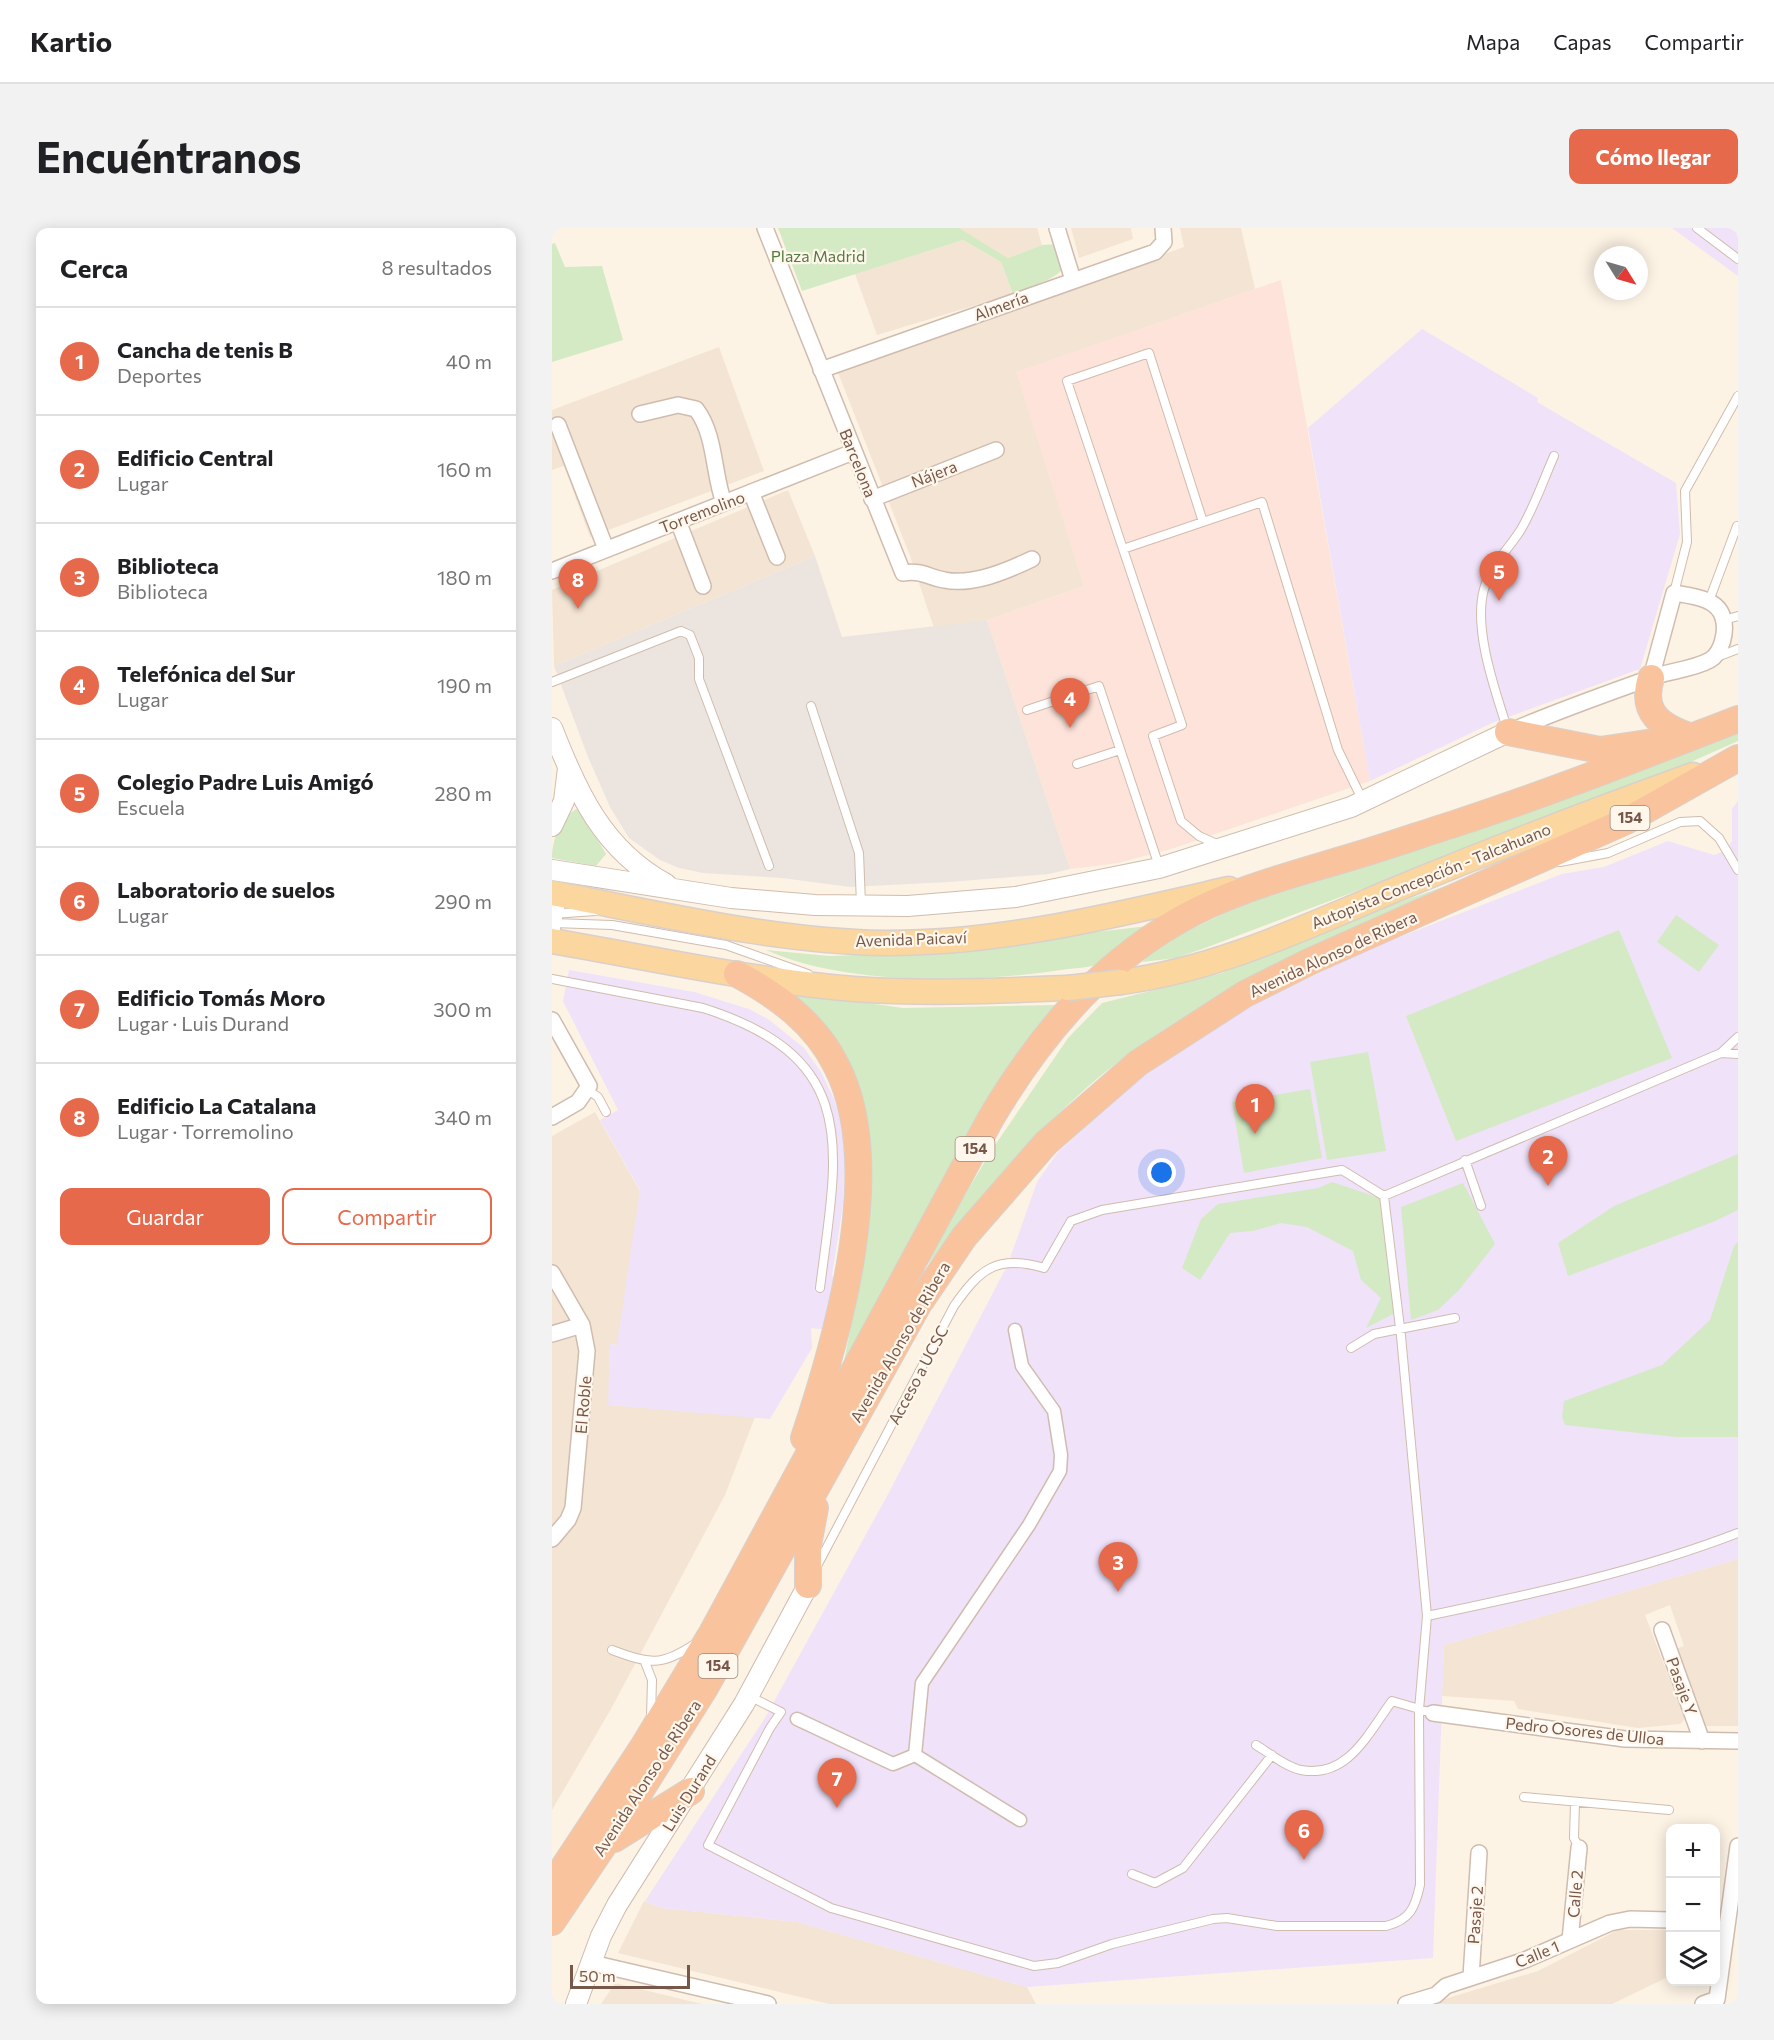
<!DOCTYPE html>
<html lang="es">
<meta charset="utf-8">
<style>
:root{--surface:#fff;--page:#f2f2f2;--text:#202124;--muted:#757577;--line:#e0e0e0;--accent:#e6694b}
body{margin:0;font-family:Commissioner,sans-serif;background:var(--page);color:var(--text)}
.controls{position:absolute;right:18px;bottom:18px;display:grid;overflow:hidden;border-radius:12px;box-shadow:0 3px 15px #0003}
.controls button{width:54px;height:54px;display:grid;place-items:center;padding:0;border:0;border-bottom:2px solid var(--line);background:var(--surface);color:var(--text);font:30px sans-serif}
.compass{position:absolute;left:1042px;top:18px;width:54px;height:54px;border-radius:50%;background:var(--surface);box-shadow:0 3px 15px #0003;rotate:127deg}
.scale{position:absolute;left:18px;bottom:15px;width:120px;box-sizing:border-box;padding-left:6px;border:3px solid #76584a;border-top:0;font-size:16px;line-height:21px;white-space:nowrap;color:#76584a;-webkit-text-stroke:4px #fff7ec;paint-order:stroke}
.you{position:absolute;left:610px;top:945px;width:21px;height:21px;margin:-15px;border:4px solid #fff;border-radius:50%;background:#1a73e8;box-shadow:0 0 0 9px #1a73e833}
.badge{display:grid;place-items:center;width:39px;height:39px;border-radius:50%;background:var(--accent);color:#fff;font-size:20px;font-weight:700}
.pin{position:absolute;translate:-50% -50px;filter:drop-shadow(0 2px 3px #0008)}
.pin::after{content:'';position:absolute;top:32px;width:21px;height:18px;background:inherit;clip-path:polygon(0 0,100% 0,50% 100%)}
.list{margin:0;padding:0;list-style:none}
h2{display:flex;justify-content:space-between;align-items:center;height:78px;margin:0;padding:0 24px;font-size:26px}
h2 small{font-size:20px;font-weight:400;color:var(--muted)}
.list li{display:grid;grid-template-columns:39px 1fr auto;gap:18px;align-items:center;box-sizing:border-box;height:108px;padding:0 24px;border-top:2px solid var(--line)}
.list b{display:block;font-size:22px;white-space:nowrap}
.list p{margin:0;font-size:20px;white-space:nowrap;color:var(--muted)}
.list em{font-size:20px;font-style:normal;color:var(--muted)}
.actions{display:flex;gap:12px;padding:18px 24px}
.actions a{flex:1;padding:14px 0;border:2px solid var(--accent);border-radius:12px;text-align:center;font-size:21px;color:var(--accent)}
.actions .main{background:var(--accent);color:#fff}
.icon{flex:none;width:33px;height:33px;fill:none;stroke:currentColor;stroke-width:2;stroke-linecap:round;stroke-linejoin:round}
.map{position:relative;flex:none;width:1186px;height:1776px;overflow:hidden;border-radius:12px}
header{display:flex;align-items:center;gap:36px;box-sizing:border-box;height:84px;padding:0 30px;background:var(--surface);border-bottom:2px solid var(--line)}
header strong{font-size:28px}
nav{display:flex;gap:33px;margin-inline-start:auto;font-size:21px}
.intro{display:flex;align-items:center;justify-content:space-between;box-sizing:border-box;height:144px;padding:0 36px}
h1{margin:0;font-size:42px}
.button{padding:15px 27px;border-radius:12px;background:var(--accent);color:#fff;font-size:21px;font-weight:700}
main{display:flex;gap:36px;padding:0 36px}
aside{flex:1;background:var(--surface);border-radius:12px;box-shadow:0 3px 15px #0003}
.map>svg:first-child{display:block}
.residential{fill:#f4e4d4}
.commercial{fill:#fde3d9}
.industrial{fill:#ece5df}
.education{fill:#f0e2f9}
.green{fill:#d4eac4}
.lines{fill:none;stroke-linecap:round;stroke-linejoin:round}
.service-casing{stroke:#d0bcae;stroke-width:10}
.pedestrian-casing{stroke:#d0bcae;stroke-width:15}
.minor-casing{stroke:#d0bcae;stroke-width:18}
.tertiary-casing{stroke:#d0bcae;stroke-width:22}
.primary-casing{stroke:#d9d0cc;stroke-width:27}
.trunk-casing{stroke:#d9d0cc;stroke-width:28}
.service{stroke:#fff;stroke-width:8}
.pedestrian{stroke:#fff;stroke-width:12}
.minor{stroke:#fff;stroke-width:15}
.tertiary{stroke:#fff;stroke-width:20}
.primary{stroke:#fbd69e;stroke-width:24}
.trunk{stroke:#f9c49d;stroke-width:26}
.primary-bridge-casing{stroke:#d9d0cc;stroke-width:27;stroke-linecap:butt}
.primary-bridge{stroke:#fbd69e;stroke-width:24}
.labels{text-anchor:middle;stroke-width:4.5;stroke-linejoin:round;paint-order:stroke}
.shield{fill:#fff7ec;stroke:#9f887b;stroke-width:1.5}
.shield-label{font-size:15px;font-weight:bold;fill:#76584a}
.park-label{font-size:16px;fill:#547b42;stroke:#fff7ec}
.street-label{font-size:16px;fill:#76584a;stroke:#fff7ec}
</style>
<header>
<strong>Kartio</strong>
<nav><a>Mapa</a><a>Capas</a><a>Compartir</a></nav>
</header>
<div class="intro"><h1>Encuéntranos</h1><a class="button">Cómo llegar</a></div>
<main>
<aside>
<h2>Cerca<small>8 resultados</small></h2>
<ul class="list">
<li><span class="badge">1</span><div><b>Cancha de tenis B</b><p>Deportes</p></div><em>40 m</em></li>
<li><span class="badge">2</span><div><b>Edificio Central</b><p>Lugar</p></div><em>160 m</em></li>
<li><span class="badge">3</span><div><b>Biblioteca</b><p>Biblioteca</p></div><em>180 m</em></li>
<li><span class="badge">4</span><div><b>Telefónica del Sur</b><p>Lugar</p></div><em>190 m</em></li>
<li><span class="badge">5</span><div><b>Colegio Padre Luis Amigó</b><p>Escuela</p></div><em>280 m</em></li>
<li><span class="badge">6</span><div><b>Laboratorio de suelos</b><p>Lugar</p></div><em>290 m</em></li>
<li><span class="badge">7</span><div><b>Edificio Tomás Moro</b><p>Lugar · Luis Durand</p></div><em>300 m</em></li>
<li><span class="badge">8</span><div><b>Edificio La Catalana</b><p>Lugar · Torremolino</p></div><em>340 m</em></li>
</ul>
<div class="actions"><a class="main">Guardar</a><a>Compartir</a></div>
</aside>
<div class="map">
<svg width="1186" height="1776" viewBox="0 0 1186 1776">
<rect width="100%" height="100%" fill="#fcf3e5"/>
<path class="residential" d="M 407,0 L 485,0 L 490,17 L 456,30 Z
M 519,0 L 579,0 L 581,11 L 527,30 Z
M 628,0 L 689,0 L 703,61 L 465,144 L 532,358 L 435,392 L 382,400 L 358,328 L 285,142 L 632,19 Z
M 411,12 L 449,34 L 461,66 L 325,107 L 303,46 Z
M 167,119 L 212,243 L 38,309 L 12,238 L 0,242 L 0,182 Z
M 236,262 L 263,328 L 2,438 L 0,362 Z
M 43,884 L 88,963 L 66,1117 L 58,1116 L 57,1177 L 203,1189 L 173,1267 L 59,1481 L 0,1582 L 0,908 Z
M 1186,1331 L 1186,1498 L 1151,1498 L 1124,1421 L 1132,1418 L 1118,1377 L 1093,1387 L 1133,1491 L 1128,1496 L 1086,1500 L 966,1481 L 962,1473 L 890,1468 L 892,1417 Z
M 92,1673 L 109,1680 L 245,1694 L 475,1759 L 484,1776 L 277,1776 L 66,1725 Z
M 1066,1702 L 1118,1702 L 1118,1748 L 1060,1776 L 876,1776 L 986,1743 Z
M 63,1755 L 150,1776 L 49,1776 Z"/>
<path class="commercial" d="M 729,52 L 818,553 L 622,620 L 566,635 L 518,641 L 435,392 L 532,358 L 464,144 Z"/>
<path class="industrial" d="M 263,328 L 290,409 L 435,392 L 518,641 L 497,646 L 397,654 L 298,659 L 230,650 L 151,645 L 127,640 L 108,632 L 77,610 L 58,579 L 36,529 L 2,438 Z"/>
<path class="education" d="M 1120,0 L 1186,0 L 1186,48 Z
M 870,101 L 986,170 L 985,174 L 1124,255 L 1128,306 L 1088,441 L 940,495 L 818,553 L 756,200 Z
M 1186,573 L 1186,1331 L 892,1417 L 881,1730 L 475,1759 L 245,1694 L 109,1680 L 93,1673 L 213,1490 L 334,1270 L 456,1036 L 485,954 L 506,924 L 589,849 L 672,792 L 809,724 L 1010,646 L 1052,639 L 1116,613 L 1162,627 L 1175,622 L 1180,613 L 1180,581 Z
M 17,742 L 142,764 L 197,781 L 216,791 L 252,820 L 269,844 L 282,871 L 290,897 L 293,922 L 291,977 L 280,1047 L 286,1056 L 277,1102 L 259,1100 L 260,1120 L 218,1191 L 56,1177 L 58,1116 L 65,1117 L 88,962 L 48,892 L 66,882 L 11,773 Z"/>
<path class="green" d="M 226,0 L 407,0 L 456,30 L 490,17 L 506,16 C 507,23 513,34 510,41 C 505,51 472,61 461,66 L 449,34 L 411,12 L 250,63 Z
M 3,15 L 13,39 L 50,38 L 71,112 L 0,134 L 0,16 Z
M 1186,502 L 1186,513 L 1096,553 L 653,720 L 624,730 L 590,734 L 604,720 L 623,709 L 690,677 L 934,599 Z
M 27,580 L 54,626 L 44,638 L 0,630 C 0,612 9,587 27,580 Z
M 933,644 C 815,698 689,746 582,822 C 495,884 427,972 361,1055 L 439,923 L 516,810 L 550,775 L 670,745 L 794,693 Z
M 1124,687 L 1167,717 L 1147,744 L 1105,714 Z
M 596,698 C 582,709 566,728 549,735 C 538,740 521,740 509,742 C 424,755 293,758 214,722 L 277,728 L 360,725 Z
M 1067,702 L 1120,830 L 904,913 L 854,788 Z
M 233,763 L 351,780 L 504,777 L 479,807 L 436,873 L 290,1143 L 302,1083 L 307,886 Z
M 816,824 L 834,923 L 775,932 L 758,834 Z
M 758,861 L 770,930 L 692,945 L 680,874 Z
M 1186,926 L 1186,982 L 1161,994 L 1016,1048 L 1006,1015 L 1062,978 Z
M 780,954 L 828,970 L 843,1085 L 814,1100 L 829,1070 L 809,1052 L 801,1023 L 755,999 L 729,995 L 701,1003 L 678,1005 L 648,1052 L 630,1040 L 649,991 L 666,976 L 766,960 Z
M 911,955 L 943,1016 L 907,1062 L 886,1082 L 859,1092 L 849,979 Z
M 1186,1014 L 1186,1209 L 1124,1209 L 1013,1197 L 1010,1189 L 1012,1173 L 1110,1137 L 1158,1092 L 1182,1018 Z"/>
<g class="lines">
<g class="service-casing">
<path id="service" d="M 1145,0 L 1186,31
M 571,321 L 515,153 L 597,125 L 651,294
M 1122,365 L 1135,314 L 1133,263 L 1186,168
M 1157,373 L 1185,298
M 1172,392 L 1186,388
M 1165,429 L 1186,421
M 0,454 L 129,403 L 138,407 L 147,430 L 147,451 L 217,638
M 259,478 L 307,625 L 309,676
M 475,482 L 547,458 L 607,638
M 955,500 C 943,462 921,401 932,361 C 939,337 955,323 968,303 C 982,280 991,253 1002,228
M 525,536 L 568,522
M 667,617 L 647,608 L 629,593 L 601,508 L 630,497 L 571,321 L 710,274 L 786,522 L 811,573
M 1008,634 L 1056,625 L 1128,594 L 1148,593 L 1167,610 L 1186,642
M 1,686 L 43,683
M 1,695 L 60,697 L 174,717 L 256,746
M 0,751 L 151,780 C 312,831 285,923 268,1060
M 1169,825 L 1186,809
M 36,862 L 46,869 L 54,884
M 913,932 L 929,978
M 832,968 L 1169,825 L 1186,826
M 799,1120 L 822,1106 L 903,1090
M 875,1388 C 980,1366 1085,1344 1186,1305
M 60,1422 C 98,1436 109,1439 144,1415
M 93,1434 L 100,1452 L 99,1488
M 197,1468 L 229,1484 L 218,1500 L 156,1617 L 279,1680 L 482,1738 L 506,1735 L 560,1716 L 661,1691 L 675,1690 L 725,1698 L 834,1698 C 858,1692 863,1680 868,1657 L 867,1482 L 875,1388 L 849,1108 L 832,968 L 790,942 L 550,982 L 519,993 L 492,1040 C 445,1026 428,1041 402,1078 L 265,1338
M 704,1517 C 717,1525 734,1539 749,1542 C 796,1551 817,1504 840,1473 L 881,1485
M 972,1569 L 1117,1582
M 1023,1574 L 1022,1610 L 1027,1620
M 580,1646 L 603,1655 L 631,1640 L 720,1527"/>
</g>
<g class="pedestrian-casing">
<path id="pedestrian" d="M 245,1491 L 341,1536 L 363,1527
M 363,1527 L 370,1455 L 477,1297 L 508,1243 L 509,1227 L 502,1183 L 470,1138 L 463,1102
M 363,1527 L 468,1592"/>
</g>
<g class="minor-casing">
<path id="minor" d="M 213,0 L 351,345 C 371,342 375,349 392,352 C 420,358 455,343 480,331
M 505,0 L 521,52
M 269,142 L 603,24 L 612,14 L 611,0
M 88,186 L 126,177 L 144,181 C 164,207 161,246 172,275
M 6,197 L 54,321
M 199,264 L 225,329
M 320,271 L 444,222
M 126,293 L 151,358
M 0,343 L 301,224
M 959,503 C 1005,483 1053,466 1101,449 C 1118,443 1142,441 1158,432 C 1170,425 1175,403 1171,390 C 1166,370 1140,368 1122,365 L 1099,450
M 0,702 L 7,666
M 0,792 L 37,858 L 26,874 L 0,889
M 0,1045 L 30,1097 L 35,1123 L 21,1280 L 16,1292 L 0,1311
M 0,1106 L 30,1097
M 1110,1402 L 1150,1513
M 881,1485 L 1073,1511 L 1186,1513
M 1018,1712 L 1027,1620
M 40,1735 L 216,1776
M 919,1749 L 927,1625
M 1165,1771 L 1186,1618
M 854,1776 L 884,1767 L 894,1758 L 973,1732 L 1058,1695 L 1078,1691 L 1118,1692
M 1151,1776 L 1165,1771"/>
</g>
<g class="tertiary-casing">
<path id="tertiary" d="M 0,500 C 25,564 51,622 114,656
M 0,598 L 12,573 L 16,540
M 0,642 L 179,670 L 263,677 L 356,678 L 464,669 L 607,640 L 799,579 L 956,504
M 24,1776 L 49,1708 L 65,1677 L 192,1476 L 256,1357"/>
</g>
<g class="primary-casing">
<path id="primary" d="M 0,665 C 109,686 221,713 332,715 C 448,716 564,687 677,661
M 0,713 C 100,730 201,753 302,761 C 374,766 444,763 516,760
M 569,754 C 669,741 759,696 852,658 C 947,619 1044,582 1141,547"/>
</g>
<g class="trunk-casing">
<path id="trunk" d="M 1099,450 C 1088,485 1109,499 1140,509
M 956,504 L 1048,522 L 1095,515
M 185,746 C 226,768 263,795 284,837 C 336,936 286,1109 252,1210
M 256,1357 L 256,1317 L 263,1280
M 62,1611 L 139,1563
M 0,1657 L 91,1519 L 160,1405 L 439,890 C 486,811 543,741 624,694 C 675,664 732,649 789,632 C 828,621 867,607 905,595 C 1000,564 1093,527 1186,491
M 0,1694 L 87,1565 L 154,1458 L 366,1077 L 412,1009 L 494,915 L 586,835 L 693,766 L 759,733 L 1074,593 L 1186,530"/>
</g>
<use href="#service" class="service"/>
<use href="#pedestrian" class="pedestrian"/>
<use href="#minor" class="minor"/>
<use href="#tertiary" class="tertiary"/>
<use href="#primary" class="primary"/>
<use href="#trunk" class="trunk"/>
<g class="primary-bridge-casing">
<path id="primary-bridge" d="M 516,760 L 569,754"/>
</g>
<use href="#primary-bridge" class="primary-bridge"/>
</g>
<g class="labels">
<g class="shield">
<rect x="1058.5" y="578" width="39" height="24" rx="4.5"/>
<rect x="403.5" y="909" width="39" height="24" rx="4.5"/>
<rect x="146.5" y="1426" width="39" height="24" rx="4.5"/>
</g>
<g class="shield-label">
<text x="1078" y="595">154</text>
<text x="423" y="926">154</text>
<text x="166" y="1443">154</text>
</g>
<g class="park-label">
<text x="266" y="34">Plaza Madrid</text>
</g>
<g class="street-label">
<text transform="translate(449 78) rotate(-20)" y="6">Almería</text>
<text transform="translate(306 235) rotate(68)" y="6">Barcelona</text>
<text transform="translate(382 246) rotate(-21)" y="6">Nájera</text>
<text transform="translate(150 284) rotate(-21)" y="6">Torremolino</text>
<text transform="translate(879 648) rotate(-22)" y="6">Autopista Concepción - Talcahuano</text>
<text transform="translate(359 711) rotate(-2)" y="6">Avenida Paicaví</text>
<text transform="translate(781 726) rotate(-25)" y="6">Avenida Alonso de Ribera</text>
<text transform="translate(348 1114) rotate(-60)" y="6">Avenida Alonso de Ribera</text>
<text transform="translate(366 1147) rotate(-62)" y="6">Acceso a UCSC</text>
<text transform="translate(31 1177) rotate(-85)" y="6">El Roble</text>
<text transform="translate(1130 1458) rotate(70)" y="6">Pasaje Y</text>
<text transform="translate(1033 1503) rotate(6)" y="6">Pedro Osores de Ulloa</text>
<text transform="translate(95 1550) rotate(-57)" y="6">Avenida Alonso de Ribera</text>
<text transform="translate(137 1565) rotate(-58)" y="6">Luis Durand</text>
<text transform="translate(1023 1666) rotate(-85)" y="6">Calle 2</text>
<text transform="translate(923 1687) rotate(-86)" y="6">Pasaje 2</text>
<text transform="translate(985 1726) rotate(-22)" y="6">Calle 1</text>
</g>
</g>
</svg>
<div class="controls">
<button>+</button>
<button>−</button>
<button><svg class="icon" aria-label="layers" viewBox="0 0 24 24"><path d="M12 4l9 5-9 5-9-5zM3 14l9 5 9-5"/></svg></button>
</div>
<svg class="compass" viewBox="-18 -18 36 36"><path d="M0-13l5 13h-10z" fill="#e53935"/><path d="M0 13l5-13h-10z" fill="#757577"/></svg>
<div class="scale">50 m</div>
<div class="you"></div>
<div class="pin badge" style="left:703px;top:906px">1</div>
<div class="pin badge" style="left:996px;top:958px">2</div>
<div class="pin badge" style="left:566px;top:1364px">3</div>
<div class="pin badge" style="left:518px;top:500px">4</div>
<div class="pin badge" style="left:947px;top:373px">5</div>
<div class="pin badge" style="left:752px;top:1632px">6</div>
<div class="pin badge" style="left:285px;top:1580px">7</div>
<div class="pin badge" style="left:26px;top:381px">8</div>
</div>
</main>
